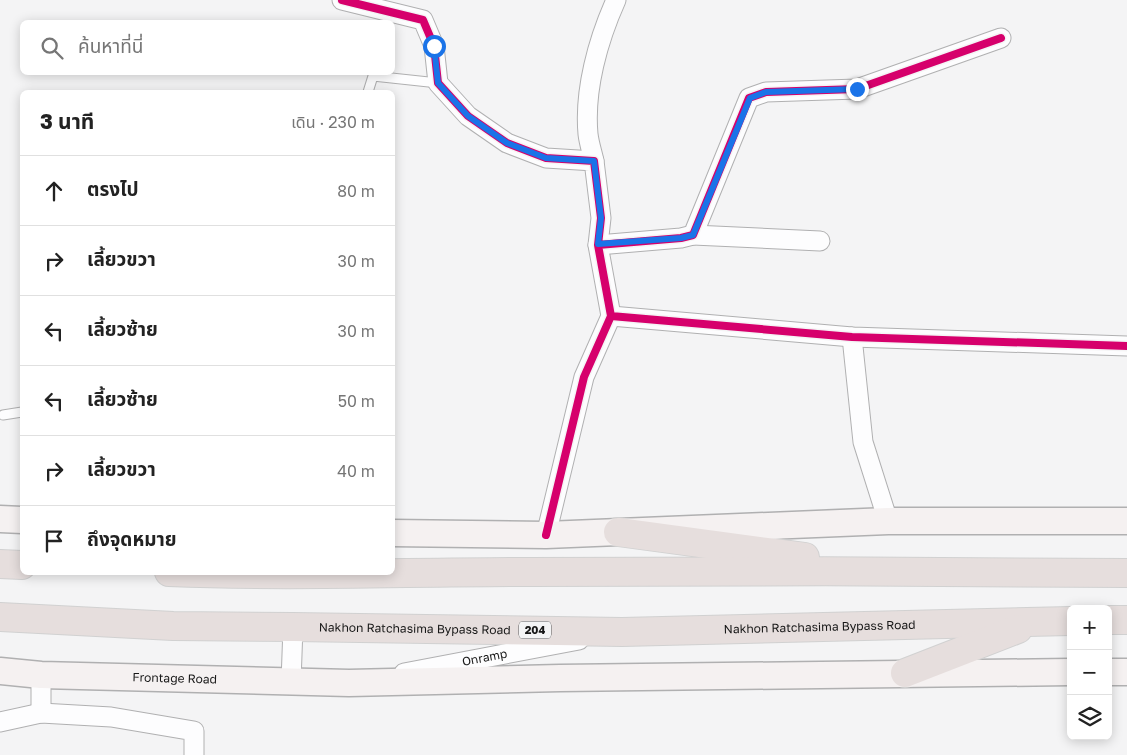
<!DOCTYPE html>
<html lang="th">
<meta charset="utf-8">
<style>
:root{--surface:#fff;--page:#f2f2f2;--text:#222;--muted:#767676;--line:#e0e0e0}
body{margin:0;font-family:"Golos Text","Noto Sans Thai",sans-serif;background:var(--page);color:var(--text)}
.controls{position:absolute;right:15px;bottom:15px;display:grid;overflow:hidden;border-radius:8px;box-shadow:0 2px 12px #0003}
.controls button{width:45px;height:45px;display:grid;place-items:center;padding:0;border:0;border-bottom:1px solid var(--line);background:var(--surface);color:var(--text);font:25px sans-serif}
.stop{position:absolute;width:15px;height:15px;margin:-11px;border:4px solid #1a73e8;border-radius:50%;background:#fff}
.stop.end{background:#1a73e8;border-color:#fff;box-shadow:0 1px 5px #0008}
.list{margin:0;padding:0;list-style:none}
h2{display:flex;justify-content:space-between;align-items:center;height:65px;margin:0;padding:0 20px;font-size:21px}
h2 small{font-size:16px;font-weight:400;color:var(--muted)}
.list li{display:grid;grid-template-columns:32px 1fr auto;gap:15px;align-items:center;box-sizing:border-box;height:70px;padding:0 20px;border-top:1px solid var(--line)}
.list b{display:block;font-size:19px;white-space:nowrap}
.list em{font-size:16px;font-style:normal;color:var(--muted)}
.icon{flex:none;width:28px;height:28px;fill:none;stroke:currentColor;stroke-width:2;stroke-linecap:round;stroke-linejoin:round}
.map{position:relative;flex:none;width:1127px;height:755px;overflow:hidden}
.search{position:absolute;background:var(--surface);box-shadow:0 2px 12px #0003;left:20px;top:20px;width:375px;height:55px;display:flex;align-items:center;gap:12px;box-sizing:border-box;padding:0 18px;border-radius:8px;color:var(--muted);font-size:19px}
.panel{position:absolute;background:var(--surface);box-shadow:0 2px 12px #0003;left:20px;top:90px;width:375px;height:485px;border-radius:8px}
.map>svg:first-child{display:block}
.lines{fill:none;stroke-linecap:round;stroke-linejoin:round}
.service-casing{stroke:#b0b0b1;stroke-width:11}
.minor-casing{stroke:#b0b0b1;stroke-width:21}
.secondary-casing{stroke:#b0b0b1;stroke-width:29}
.trunk-casing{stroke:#d1d1d1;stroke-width:30}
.service{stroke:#fdfdfe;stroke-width:9}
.minor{stroke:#fdfdfe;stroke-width:19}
.secondary{stroke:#f5f1f1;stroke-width:26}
.trunk{stroke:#e6dedd;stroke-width:28}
.cycleway-casing{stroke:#f4f4f5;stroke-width:11}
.cycleway{stroke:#d6006c;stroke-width:8}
.route{stroke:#1a73e8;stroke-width:6}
.labels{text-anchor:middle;stroke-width:4;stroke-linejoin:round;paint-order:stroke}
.shield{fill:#f4f4f5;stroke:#59595a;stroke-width:1}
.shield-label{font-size:11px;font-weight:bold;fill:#171717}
.street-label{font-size:12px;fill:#171717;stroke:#f4f4f5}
</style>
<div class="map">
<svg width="1127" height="755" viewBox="0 0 1127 755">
<rect width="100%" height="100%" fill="#f4f4f5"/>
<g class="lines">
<g class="service-casing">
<path id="service" d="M 368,92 L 373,76 L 438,83
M 3,415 L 22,412"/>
</g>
<g class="minor-casing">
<g id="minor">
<path d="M 342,0 L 423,20 L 434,46 L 438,83 L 468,116 L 507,143 L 546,158 L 594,161 L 601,218 L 598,245 L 611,316 L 584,377 L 546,535"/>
<path d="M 594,161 C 592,152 589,143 588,134 C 584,90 598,40 616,0"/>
<path d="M 693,235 L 820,241"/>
<path d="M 598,245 L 681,238 L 693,235 L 749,98 L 766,92 L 857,89 L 1001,38"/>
<path d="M 611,316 L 852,337 L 1127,346"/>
<path d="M 852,337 L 863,442 L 888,521"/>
<path id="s1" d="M 404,673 L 579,640"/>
<path d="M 41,675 L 41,713"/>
<path d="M 291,682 L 293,627"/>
<path d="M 0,722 L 41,713 L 111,717 L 194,731 L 194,755"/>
</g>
</g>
<g class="secondary-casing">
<g id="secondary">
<path d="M 0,519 L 22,520"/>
<path d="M 392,533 L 546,535 L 888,521 L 1127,521"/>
<path id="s2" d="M 0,671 L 41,675 L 349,683 L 560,678 L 1071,672"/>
<path d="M 1108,672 L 1127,672"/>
</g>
</g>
<g class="trunk-casing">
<g id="trunk">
<path d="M 618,532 L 805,557"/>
<path d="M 0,564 L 22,565"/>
<path d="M 169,572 C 288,577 407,572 525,572 C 726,571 926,571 1127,573"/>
<path id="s3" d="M 0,617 L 173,626 L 293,627 L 622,632 L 1071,621"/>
<path d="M 1108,620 L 1127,620"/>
<path d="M 905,673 L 1018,629"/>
</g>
</g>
<use href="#service" class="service"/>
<use href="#minor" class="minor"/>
<use href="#secondary" class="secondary"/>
<use href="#trunk" class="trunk"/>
<g class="cycleway-casing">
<path id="cycleway" d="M 342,0 L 423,20 L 434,46 L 438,83 L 468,116 L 507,143 L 546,158 L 594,161 L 601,218 L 598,245 L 611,316 L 584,377 L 546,535
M 598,245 L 681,238 L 693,235 L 749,98 L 766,92 L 857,89 L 1001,38
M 611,316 L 852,337 L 1127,346"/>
</g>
<use href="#cycleway" class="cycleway"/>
</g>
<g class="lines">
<path class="route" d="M 434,46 L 438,83 L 468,116 L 507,143 L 546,158 L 594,161 L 601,218 L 598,244 L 681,238 L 693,235 L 750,98 L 766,92 L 857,89"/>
</g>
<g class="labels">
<rect class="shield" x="519" y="621.5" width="32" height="17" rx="4"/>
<g class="shield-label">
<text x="535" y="634">204</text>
</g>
<g class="street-label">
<text dy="4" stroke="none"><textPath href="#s3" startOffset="820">Nakhon Ratchasima Bypass Road</textPath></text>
<text dy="4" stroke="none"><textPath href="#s3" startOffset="415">Nakhon Ratchasima Bypass Road</textPath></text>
<text dy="4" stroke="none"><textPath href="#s1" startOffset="82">Onramp</textPath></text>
<text dy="4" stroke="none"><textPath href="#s2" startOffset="175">Frontage Road</textPath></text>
</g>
</g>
</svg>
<div class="controls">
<button>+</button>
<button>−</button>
<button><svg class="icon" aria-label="layers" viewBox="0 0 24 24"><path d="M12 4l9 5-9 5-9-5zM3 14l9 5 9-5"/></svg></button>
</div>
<div class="stop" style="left:434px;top:46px"></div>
<div class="stop end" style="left:857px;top:89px"></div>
<div class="search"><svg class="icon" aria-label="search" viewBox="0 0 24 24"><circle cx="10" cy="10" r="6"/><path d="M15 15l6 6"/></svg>ค้นหาที่นี่</div>
<section class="panel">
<h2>3 นาที<small>เดิน · 230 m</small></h2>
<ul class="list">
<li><svg class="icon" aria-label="ahead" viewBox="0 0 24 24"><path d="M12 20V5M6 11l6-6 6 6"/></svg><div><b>ตรงไป</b></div><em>80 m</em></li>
<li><svg class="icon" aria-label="right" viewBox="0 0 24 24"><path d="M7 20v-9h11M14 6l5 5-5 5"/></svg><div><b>เลี้ยวขวา</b></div><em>30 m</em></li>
<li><svg class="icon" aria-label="left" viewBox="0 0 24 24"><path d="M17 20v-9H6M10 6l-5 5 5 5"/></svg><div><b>เลี้ยวซ้าย</b></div><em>30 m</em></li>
<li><svg class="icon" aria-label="left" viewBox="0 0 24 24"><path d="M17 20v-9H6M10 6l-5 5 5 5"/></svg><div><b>เลี้ยวซ้าย</b></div><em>50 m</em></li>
<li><svg class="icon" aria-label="right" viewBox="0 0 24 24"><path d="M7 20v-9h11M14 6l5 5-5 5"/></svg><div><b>เลี้ยวขวา</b></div><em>40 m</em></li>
<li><svg class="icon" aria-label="arrive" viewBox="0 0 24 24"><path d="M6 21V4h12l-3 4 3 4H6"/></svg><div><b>ถึงจุดหมาย</b></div></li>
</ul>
</section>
</div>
